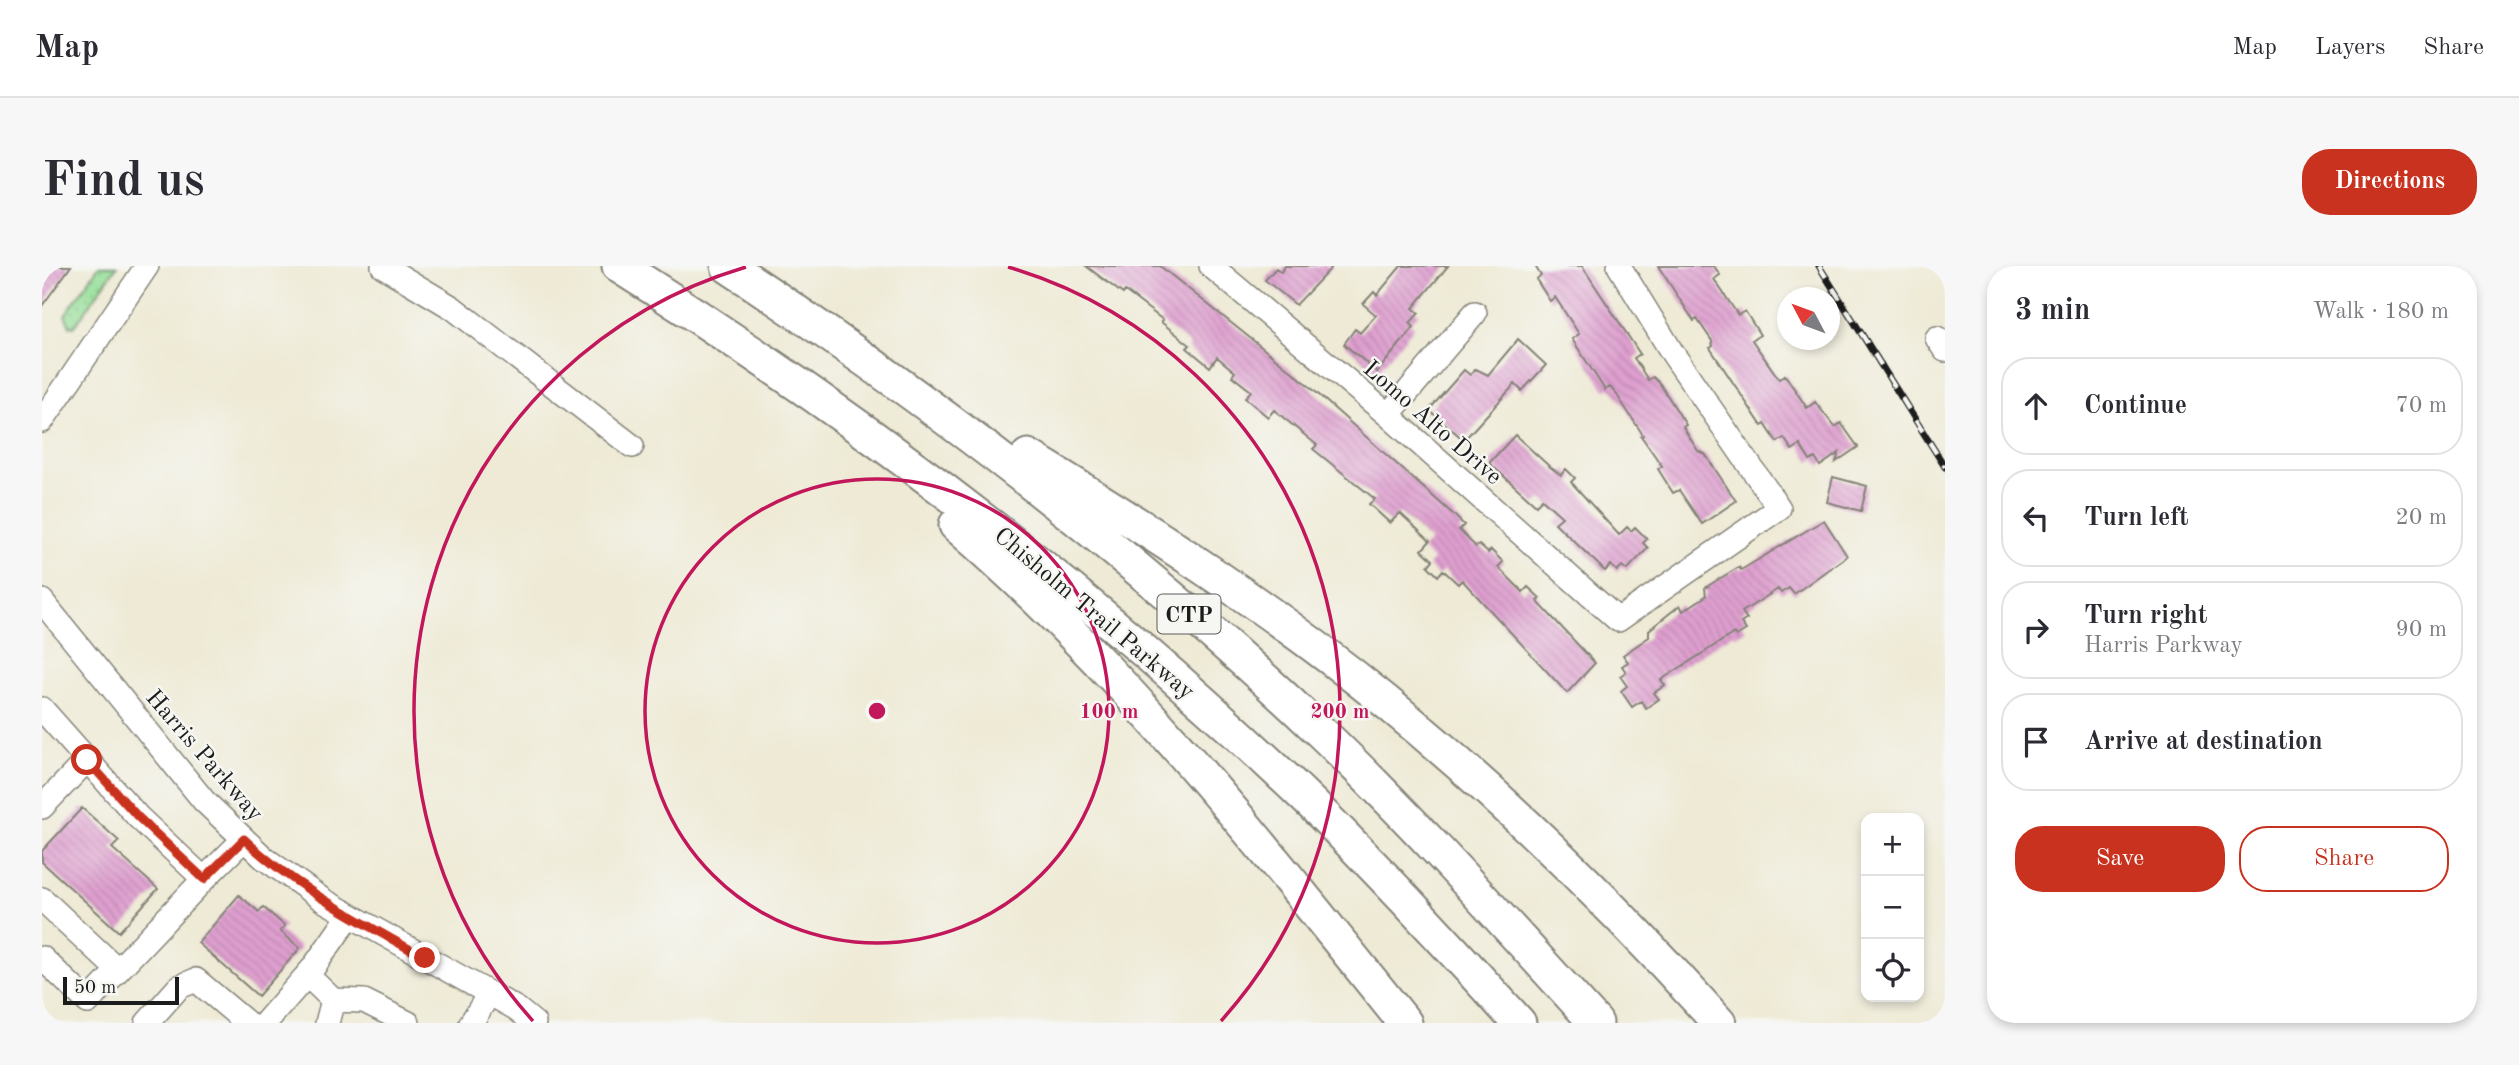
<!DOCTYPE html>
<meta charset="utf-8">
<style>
:root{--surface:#fff;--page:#f7f7f7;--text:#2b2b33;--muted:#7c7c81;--line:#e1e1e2;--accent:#c8321e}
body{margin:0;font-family:"Old Standard TT",serif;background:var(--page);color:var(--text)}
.controls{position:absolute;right:21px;bottom:21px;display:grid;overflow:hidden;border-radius:14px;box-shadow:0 4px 10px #0003}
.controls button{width:63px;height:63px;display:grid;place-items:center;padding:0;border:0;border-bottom:2px solid var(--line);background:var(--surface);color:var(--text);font:35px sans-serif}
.compass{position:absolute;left:1735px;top:21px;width:63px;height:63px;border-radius:50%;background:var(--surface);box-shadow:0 4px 10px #0003;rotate:311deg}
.scale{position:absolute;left:21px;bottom:18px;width:116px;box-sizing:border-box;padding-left:7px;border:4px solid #1c1c1c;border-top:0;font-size:19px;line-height:24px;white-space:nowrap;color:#1c1c1c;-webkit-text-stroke:5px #f6f6f2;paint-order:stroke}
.stop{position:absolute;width:21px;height:21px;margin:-16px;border:5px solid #c8321e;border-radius:50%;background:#fff}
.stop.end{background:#c8321e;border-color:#fff;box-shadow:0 2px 7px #0008}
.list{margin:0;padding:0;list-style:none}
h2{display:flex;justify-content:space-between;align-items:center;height:91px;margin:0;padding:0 28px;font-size:30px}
h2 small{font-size:23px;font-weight:400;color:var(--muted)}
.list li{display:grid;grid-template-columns:46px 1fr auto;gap:21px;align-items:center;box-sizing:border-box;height:98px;margin:0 14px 14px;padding:0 14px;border:2px solid var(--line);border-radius:28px}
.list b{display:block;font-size:26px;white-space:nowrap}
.list p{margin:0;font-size:23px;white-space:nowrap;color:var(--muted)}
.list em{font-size:23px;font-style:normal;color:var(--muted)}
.actions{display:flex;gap:14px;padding:21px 28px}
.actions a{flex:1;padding:16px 0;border:2px solid var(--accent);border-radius:28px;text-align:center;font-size:24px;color:var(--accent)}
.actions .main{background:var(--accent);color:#fff}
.icon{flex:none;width:38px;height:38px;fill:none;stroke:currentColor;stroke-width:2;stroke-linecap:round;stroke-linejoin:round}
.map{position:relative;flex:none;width:1903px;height:757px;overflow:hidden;border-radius:28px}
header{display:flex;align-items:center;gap:42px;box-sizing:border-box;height:98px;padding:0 35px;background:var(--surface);border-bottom:2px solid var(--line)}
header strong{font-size:33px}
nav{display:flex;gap:38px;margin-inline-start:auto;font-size:24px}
.intro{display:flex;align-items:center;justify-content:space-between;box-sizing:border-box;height:168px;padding:0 42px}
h1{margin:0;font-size:49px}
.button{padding:18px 32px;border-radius:28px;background:var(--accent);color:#fff;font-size:24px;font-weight:700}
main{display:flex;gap:42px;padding:0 42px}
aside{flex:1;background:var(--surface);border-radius:28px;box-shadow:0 4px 10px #0003}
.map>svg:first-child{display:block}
.grass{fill:url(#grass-dots);stroke:#5a7e5b;stroke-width:2}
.building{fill:url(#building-back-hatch)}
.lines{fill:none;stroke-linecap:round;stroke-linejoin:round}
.minor-casing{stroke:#858378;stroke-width:26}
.highway-casing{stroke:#858378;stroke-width:37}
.minor{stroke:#fff;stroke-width:23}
.highway{stroke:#fff;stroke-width:33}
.rail-casing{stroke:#1c1c1c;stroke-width:7}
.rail{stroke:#f6f6f2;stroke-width:4.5;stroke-dasharray:13;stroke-linecap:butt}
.route{stroke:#c8321e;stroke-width:9}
.ring{fill:none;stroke:#c2185b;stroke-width:3.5}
.labels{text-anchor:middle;stroke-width:5;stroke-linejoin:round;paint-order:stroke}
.shield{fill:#f6f6f2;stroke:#5d5d5c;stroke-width:2}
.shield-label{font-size:23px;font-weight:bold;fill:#1c1c1c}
.street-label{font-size:24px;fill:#1c1c1c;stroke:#f6f6f2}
.centre{fill:#c2185b;stroke:#f6f6f2;stroke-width:3.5}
.ring-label{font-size:21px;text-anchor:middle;font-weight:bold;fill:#c2185b;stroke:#f6f6f2;stroke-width:5;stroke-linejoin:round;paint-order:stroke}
</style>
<header>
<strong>Map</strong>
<nav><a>Map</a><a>Layers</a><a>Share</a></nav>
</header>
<div class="intro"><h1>Find us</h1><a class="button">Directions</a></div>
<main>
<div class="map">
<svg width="1903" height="757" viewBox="0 0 1903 757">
<defs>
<pattern id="grass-dots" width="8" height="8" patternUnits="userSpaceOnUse" patternTransform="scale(1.75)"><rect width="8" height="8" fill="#97df9a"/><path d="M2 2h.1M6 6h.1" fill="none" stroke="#82bf84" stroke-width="1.8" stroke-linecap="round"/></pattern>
<pattern id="building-back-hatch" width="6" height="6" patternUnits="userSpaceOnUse" patternTransform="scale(1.75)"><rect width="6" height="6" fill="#de9fcf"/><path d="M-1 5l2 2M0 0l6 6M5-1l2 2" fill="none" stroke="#be88b1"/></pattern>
</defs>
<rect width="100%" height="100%" fill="#f6f6f2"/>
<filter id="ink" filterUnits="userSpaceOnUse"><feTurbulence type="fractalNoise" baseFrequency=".0143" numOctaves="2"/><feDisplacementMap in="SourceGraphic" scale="14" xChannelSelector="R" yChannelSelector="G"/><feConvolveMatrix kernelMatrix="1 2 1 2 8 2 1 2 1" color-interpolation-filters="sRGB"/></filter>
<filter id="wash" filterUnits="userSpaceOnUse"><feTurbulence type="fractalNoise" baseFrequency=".00686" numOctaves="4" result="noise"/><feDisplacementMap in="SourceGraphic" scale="28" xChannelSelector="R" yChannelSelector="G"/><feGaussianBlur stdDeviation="1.57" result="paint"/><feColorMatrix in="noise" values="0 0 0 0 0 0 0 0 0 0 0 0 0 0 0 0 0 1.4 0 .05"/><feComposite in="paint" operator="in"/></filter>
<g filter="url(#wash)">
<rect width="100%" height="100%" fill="#eeead5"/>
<path class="grass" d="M 57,0 L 75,0 L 32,61 L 28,60 L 23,49 Z"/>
<g id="blocks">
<path class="building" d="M 0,0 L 29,0 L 0,40 Z
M 1044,0 L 1118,0 L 1258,112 L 1412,249 L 1422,259 L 1417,264 L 1434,281 L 1437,279 L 1446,287 L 1449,284 L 1461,296 L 1456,301 L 1481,326 L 1486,321 L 1498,332 L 1495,335 L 1553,397 L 1525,427 L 1420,314 L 1416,318 L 1401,304 L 1396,310 L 1386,300 L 1391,294 L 1380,284 L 1388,275 L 1358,247 L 1348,257 L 1327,238 L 1333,233 L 1271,183 L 1275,179 L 1232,144 L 1226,151 L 1203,132 L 1209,125 L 1190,110 L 1193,106 L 1175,91 L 1168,101 L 1145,82 L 1148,79 L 1119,56 L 1121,54 L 1083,25 L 1081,28 Z
M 1243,0 L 1291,0 L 1254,39 L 1223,14 L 1234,2 L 1239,6 Z
M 1359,0 L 1406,0 L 1371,42 L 1377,47 L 1368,57 L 1372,61 L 1335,106 L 1302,78 L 1313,63 L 1318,67 L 1334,49 L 1321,38 L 1332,26 L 1335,29 Z
M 1493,0 L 1540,0 L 1598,88 L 1592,92 L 1606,114 L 1611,111 L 1618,118 L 1644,159 L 1641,161 L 1656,185 L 1663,188 L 1694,235 L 1660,258 L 1637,224 L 1631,227 L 1616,203 L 1620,200 L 1599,170 L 1601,169 L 1575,129 L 1568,121 L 1563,124 L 1530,73 L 1537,68 L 1513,31 L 1508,35 L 1494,13 L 1499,10 Z
M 1616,0 L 1672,0 L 1678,9 L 1672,13 L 1696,49 L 1703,45 L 1718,69 L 1710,74 L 1737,113 L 1743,109 L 1765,142 L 1773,136 L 1793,161 L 1799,157 L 1816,181 L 1794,196 L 1797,187 L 1778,200 L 1773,192 L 1768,195 L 1758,179 L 1750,184 L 1742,172 L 1735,176 L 1723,158 L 1720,160 L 1668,82 L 1671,80 L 1670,75 L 1655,53 L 1652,55 Z
M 1476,73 L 1504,99 L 1480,125 L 1473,118 L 1422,174 L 1387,144 L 1422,104 L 1428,109 L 1434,103 L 1446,109 Z
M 1473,169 L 1508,201 L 1519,209 L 1524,203 L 1533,212 L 1529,216 L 1577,269 L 1585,261 L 1589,265 L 1593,261 L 1605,273 L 1601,277 L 1606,282 L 1585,304 L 1580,300 L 1575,305 L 1569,299 L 1563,305 L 1513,257 L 1520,251 L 1500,233 L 1494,239 L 1447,197 Z
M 1791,211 L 1825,220 L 1819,245 L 1785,236 Z
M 1782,254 L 1805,290 L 1752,328 L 1747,322 L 1739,327 L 1736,323 L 1700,346 L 1705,353 L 1699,357 L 1704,364 L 1694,370 L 1692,367 L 1619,414 L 1623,419 L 1612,427 L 1617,433 L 1604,442 L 1599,435 L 1590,441 L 1579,425 L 1585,420 L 1578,410 L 1584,406 L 1580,400 L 1586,396 L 1581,389 L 1607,371 L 1607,364 L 1638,339 L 1641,345 L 1664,330 L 1663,322 L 1677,313 L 1697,301 L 1699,304 Z
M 40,542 L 77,575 L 70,582 L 116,623 L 77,666 L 0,596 L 0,585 Z
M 197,629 L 217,646 L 221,641 L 243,660 L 238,665 L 258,682 L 216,730 L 156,677 Z"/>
</g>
</g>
<g filter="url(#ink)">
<use href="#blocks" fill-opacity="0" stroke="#858378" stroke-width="2"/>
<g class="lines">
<g class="minor-casing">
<path id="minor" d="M 341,0 L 411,42 L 590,180
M 1169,0 L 1346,149 L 1576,354 L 1737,242 L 1631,88 L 1577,0
M 1895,72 L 1903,84
M 1346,149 L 1433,47
M 0,155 L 105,0
M 0,335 L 162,535 L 222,592 L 281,634 L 475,743 L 492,757
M 0,443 L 96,551 L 162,613 L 202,573
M 0,541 L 45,494
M 0,633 L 76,704
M 0,692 L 46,736 L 162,613
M 265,709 L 291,734 L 322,735 L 366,757
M 105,757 L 137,721 L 154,714 L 205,757
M 223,757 L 271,702 L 308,649
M 285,757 L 291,734
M 429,757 L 447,728"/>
</g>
<g class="highway-casing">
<path id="highway" d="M 577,0 C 825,156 1059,334 1269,537 C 1341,608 1409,682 1477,757
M 686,0 C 898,140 1099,294 1283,470 C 1378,561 1465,660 1554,757
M 986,190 C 1109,265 1231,344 1343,435 C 1463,533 1574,642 1677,757
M 914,259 C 1085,406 1222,582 1363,757"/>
</g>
<use href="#minor" class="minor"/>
<use href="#highway" class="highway"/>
<g class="rail-casing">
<path id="rail" d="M 1777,0 L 1903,201"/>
</g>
<use href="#rail" class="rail"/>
</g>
</g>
<g class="lines" filter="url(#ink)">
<path class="route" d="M 45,494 L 96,551 L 162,613 L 202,573 C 254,623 321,656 383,692"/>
</g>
<g class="ring">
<circle cx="835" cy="445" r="232"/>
<path d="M491 755A463 463 0 0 1 704 1M966 1A463 463 0 0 1 1179 755"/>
</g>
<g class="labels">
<rect class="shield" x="1115.5" y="328.5" width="63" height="39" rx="5"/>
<g class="shield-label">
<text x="1147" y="356">CTP</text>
</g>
<g class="street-label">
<text transform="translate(1391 156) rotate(41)" y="8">Lomo Alto Drive</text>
<text transform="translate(1053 347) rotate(40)" y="8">Chisholm Trail Parkway</text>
<text transform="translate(163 489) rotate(49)" y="8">Harris Parkway</text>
</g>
</g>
<circle cx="835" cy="445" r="10" class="centre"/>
<g class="ring-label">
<text x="1067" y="452">100 m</text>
<text x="1298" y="452">200 m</text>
</g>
</svg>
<div class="controls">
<button>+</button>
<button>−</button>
<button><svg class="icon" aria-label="locate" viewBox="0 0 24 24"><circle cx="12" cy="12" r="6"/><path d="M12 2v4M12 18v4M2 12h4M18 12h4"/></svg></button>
</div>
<svg class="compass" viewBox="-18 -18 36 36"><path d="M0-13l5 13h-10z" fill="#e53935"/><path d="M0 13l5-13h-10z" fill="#7c7c81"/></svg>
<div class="scale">50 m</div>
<div class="stop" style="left:45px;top:494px"></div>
<div class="stop end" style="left:383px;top:692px"></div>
</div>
<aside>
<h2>3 min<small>Walk · 180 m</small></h2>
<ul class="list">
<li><svg class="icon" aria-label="ahead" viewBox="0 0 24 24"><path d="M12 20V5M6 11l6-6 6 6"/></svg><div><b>Continue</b></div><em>70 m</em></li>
<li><svg class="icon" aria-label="left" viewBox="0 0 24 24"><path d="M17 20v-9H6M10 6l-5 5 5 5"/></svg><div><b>Turn left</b></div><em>20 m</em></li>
<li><svg class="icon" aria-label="right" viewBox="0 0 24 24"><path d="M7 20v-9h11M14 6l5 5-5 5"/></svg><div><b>Turn right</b><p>Harris Parkway</p></div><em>90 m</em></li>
<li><svg class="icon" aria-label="arrive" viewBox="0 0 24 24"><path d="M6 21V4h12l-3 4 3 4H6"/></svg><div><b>Arrive at destination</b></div></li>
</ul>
<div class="actions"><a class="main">Save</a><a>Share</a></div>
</aside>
</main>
